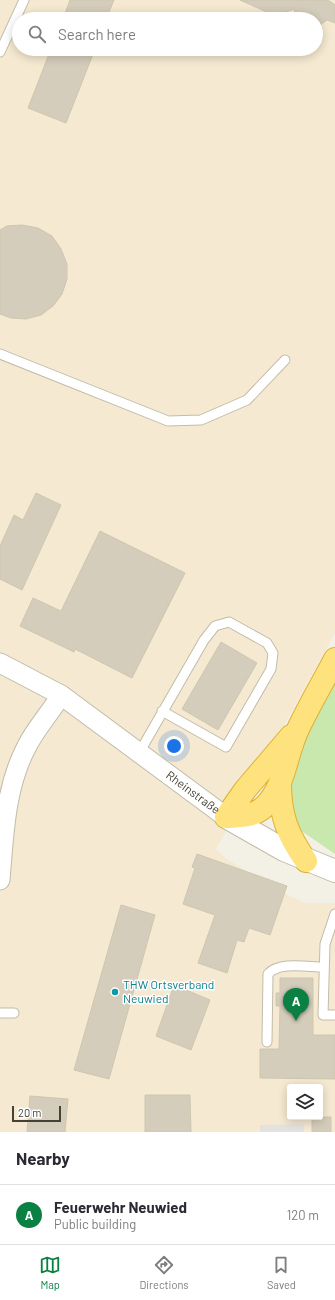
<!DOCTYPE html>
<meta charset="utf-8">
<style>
:root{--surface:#fff;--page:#f7f7f7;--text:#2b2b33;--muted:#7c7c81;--line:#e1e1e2;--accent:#0b8043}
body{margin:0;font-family:Barlow,sans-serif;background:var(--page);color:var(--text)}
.controls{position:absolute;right:12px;bottom:12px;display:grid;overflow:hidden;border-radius:4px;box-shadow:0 2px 10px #0003}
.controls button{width:36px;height:36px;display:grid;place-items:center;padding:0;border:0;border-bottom:1px solid var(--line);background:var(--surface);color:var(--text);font:20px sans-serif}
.scale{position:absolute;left:12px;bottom:10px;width:49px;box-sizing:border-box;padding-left:4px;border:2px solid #464135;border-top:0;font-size:11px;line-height:14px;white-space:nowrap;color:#464135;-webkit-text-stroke:3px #fff;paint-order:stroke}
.you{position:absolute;left:174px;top:746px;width:14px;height:14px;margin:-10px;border:3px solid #fff;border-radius:50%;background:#1a73e8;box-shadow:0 0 0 6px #1a73e833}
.badge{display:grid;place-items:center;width:26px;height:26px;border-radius:50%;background:var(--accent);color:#fff;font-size:13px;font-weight:700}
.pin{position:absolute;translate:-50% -33px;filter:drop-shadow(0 1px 2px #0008)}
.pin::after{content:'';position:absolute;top:21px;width:14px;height:12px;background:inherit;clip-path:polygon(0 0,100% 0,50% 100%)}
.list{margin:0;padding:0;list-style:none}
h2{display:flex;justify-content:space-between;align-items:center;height:52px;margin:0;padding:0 16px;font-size:17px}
h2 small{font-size:13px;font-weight:400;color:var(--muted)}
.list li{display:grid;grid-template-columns:26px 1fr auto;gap:12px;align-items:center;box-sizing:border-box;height:60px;padding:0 16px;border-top:1px solid var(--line)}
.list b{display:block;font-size:15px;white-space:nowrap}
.list p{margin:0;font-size:13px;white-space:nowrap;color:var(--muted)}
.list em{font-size:13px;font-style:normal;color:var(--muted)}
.icon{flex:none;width:22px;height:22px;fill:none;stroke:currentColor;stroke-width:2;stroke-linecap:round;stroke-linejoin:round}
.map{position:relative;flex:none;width:335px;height:1132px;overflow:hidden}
.search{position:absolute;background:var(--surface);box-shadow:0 2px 10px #0003;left:12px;right:12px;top:12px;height:44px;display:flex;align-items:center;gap:10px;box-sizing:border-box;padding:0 14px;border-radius:22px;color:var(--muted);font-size:15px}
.sheet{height:112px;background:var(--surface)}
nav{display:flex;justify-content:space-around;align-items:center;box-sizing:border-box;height:56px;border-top:1px solid var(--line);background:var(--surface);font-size:11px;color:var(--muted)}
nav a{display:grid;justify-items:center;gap:2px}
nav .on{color:var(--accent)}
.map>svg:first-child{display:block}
.commercial{fill:#f5e9d1;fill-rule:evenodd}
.green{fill:#c8e8ae}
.parking{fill:#e4e2de}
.building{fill:#d5cdbb;stroke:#cfc6ae}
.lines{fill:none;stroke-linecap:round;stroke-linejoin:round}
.service-casing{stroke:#c1bcab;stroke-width:11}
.minor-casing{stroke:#c1bcab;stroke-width:21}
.tertiary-casing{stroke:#c1bcab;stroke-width:24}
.trunk-casing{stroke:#deb035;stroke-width:24}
.service{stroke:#fff;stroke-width:9}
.minor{stroke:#fff;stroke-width:19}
.tertiary{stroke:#fff;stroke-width:22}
.trunk{stroke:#fee27d;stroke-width:22}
.culture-dot{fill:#0f9aa8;stroke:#fff;stroke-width:1.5}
.labels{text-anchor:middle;stroke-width:3;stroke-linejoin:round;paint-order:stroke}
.street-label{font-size:12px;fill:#464135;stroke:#fff}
.culture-label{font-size:12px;fill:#0d838f;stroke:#fff;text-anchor:start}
</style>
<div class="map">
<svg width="335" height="1132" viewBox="0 0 335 1132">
<rect width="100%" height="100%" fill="#f3f0e6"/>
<path class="commercial" d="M 0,0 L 335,0 L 335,633 L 216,849 L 227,859 L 269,886 L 305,903 L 335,903 L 335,1132 L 0,1132 ZM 19,19 L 316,19 L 316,49 L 19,49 ZM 290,1087 L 320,1087 L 320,1117 L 290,1117 Z"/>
<path class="green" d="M 335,678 L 335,854 L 300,830 L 290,817 L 286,779 L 305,734 Z"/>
<path class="parking" d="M 304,1124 L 304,1132 L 260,1132 L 260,1125 Z"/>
<path class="building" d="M 70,0 L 114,0 L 106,19 L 63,19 Z
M 240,0 L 328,0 L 335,5 L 335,23 L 327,20 L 316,28 L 316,19 L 296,19 L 294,9 L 278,15 L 271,14 Z
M 51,49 L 95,49 L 66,123 L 28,108 Z
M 22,225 L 38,228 L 52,236 L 61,249 L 67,264 L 67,279 L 62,294 L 53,306 L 41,315 L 26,319 L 11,318 L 0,314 L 0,230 L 7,226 Z
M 36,493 L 61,505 L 22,590 L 0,579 L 0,546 L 14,515 L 23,520 Z
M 100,531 L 185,573 L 132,678 L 75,649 L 74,652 L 20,626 L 33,598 L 61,611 Z
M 221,642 L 257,663 L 218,730 L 182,709 Z
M 197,854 L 287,886 L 270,935 L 249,928 L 244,942 L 237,940 L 227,973 L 198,963 L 215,915 L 183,904 L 195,868 L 192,867 Z
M 121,905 L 155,915 L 109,1079 L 74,1070 Z
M 280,978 L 313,978 L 313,1035 L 335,1035 L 335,1079 L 260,1078 L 260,1049 L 279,1049 L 280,1006 L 276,1006 L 276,993 L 280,993 Z
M 174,985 L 210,1000 L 191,1050 L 156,1036 Z
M 145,1095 L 190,1095 L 191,1132 L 145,1132 Z
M 30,1096 L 68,1099 L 65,1132 L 27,1132 Z
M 312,1117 L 331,1117 L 331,1132 L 312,1132 Z"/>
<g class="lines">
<g class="service-casing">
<path id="service" d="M 0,52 L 24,0
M 0,354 L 168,421 L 201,420 L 247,400 L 285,360
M 139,753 L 204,640 L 215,626 L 229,622 L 267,643 L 273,653 L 271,669 L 226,747 L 162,711
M 335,914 L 325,944 L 323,1015 L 335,1015
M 0,1013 L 14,1013
M 267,1042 L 268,974 C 279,961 308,967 323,967"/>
</g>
<g class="minor-casing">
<g id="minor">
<path id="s1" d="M 0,663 L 61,695 L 226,817"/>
<path d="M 0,880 C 4,834 5,787 27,746 C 36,728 51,712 61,695"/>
</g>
</g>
<g class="tertiary-casing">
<path id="tertiary" d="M 226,817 L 284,850 L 335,871"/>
</g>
<g class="trunk-casing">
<path id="trunk" d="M 280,783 C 280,815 287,834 306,861
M 226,817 C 240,816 253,817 264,807 C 286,786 286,752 299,727 C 310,704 323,682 335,659
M 226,817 L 245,790 L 291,736"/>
</g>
<use href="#service" class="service"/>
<use href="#minor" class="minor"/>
<use href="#tertiary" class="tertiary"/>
<use href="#trunk" class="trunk"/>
</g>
<circle class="culture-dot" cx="115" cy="992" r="4"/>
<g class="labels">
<g class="street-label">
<text dy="4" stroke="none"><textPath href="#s1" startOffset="233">Rheinstraße</textPath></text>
</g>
<g class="culture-label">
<text x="123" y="989">THW Ortsverband<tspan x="123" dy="14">Neuwied</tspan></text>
</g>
</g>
</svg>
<div class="controls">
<button><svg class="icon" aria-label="layers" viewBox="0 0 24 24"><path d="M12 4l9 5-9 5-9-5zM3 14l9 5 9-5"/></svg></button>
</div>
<div class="scale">20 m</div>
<div class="you"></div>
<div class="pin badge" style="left:296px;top:1021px">A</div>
<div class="search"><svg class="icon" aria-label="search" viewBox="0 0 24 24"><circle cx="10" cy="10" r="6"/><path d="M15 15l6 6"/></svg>Search here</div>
</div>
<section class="sheet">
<h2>Nearby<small></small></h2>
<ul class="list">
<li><span class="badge">A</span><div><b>Feuerwehr Neuwied</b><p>Public building</p></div><em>120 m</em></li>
</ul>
</section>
<nav>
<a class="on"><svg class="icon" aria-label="map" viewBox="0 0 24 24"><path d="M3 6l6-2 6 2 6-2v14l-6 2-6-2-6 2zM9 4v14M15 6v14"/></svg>Map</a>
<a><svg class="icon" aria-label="directions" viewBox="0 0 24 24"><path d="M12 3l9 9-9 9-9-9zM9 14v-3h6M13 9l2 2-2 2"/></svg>Directions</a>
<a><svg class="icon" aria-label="saved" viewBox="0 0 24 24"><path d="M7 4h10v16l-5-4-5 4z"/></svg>Saved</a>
</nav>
